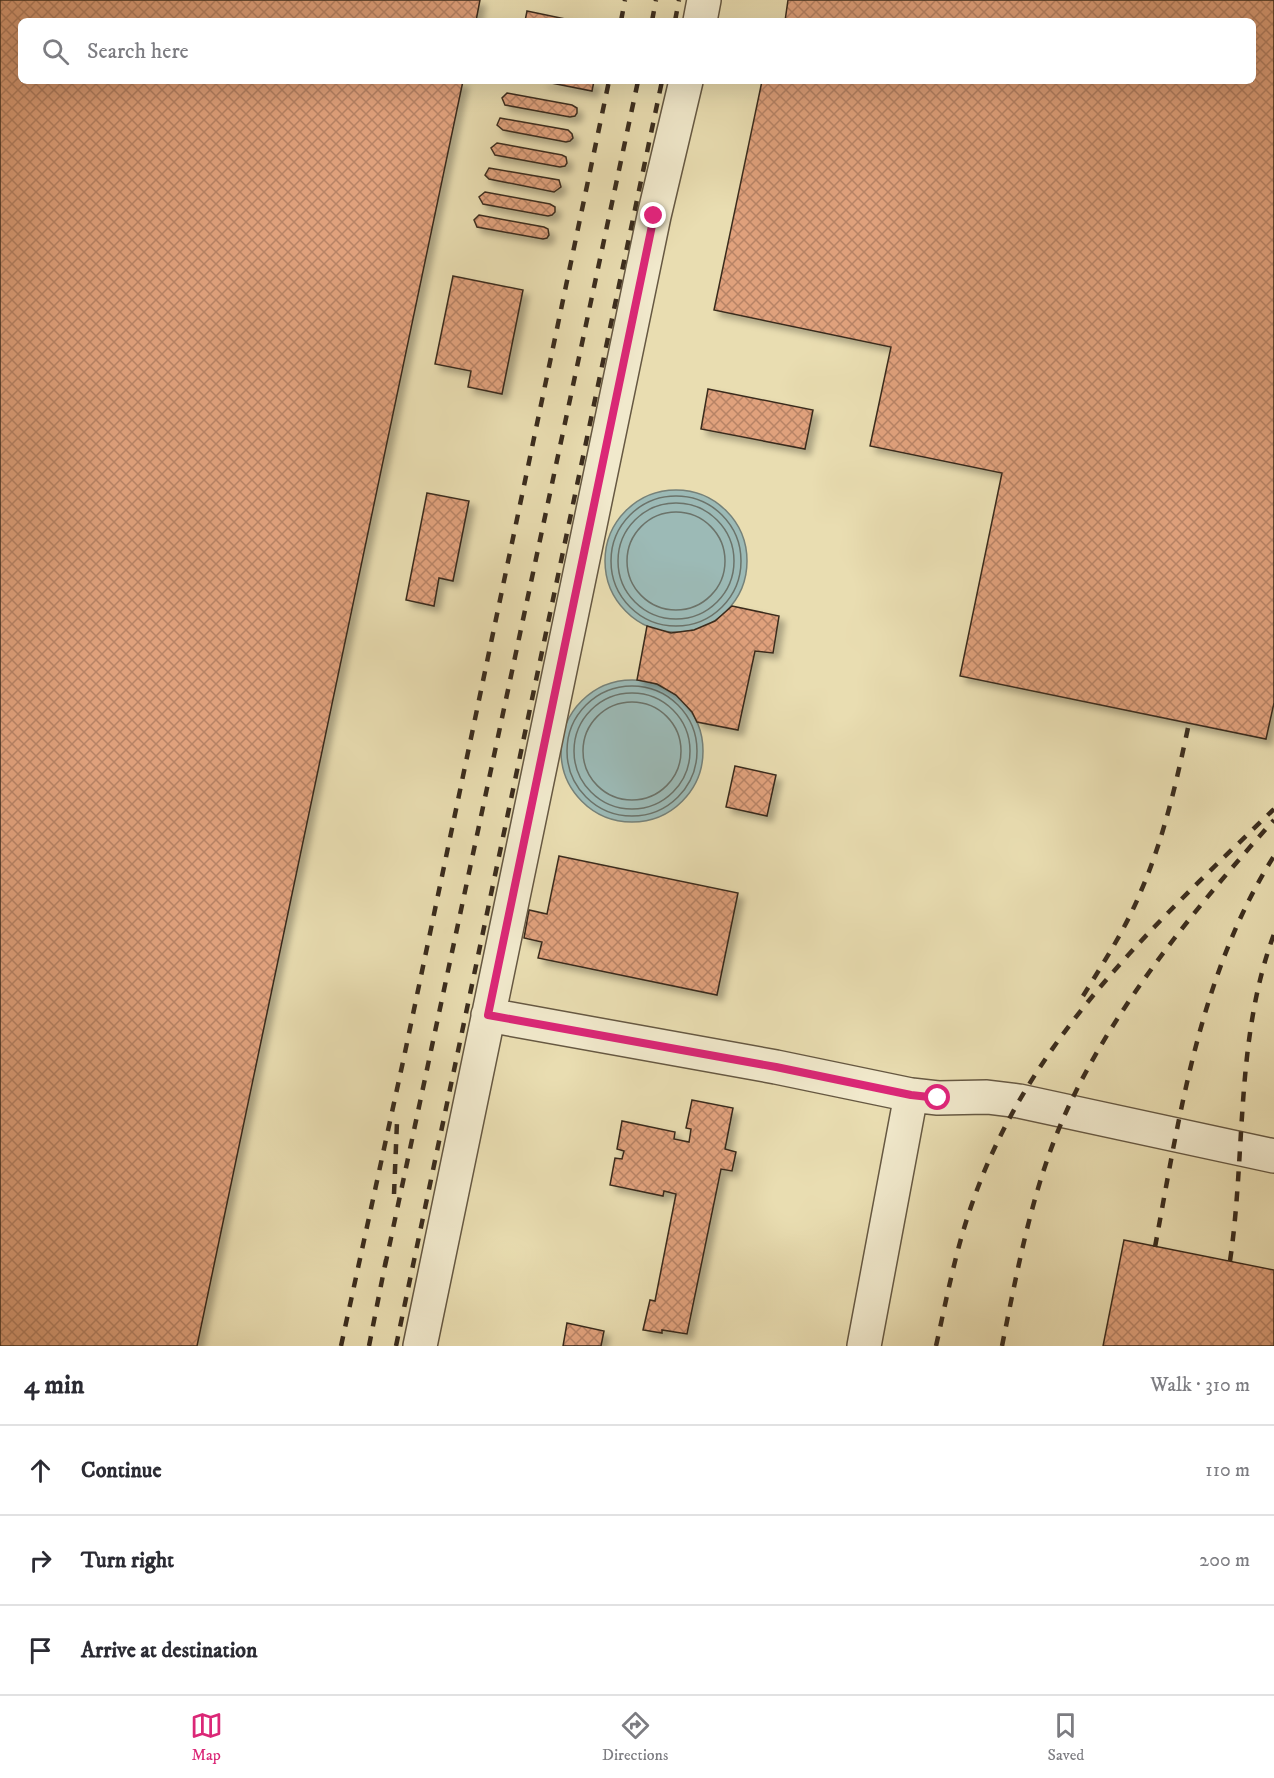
<!DOCTYPE html>
<meta charset="utf-8">
<style>
:root{--surface:#fff;--page:#f2f2f3;--text:#2b2b33;--muted:#7c7c81;--line:#e1e1e2;--accent:#db2777}
body{margin:0;font-family:"IM FELL DW Pica",serif;background:var(--page);color:var(--text)}
.stop{position:absolute;width:18px;height:18px;margin:-14px;border:4px solid #db2777;border-radius:50%;background:#fff}
.stop.end{background:#db2777;border-color:#fff;box-shadow:0 2px 6px #0008}
.list{margin:0;padding:0;list-style:none}
h2{display:flex;justify-content:space-between;align-items:center;height:78px;margin:0;padding:0 24px;font-size:26px}
h2 small{font-size:20px;font-weight:400;color:var(--muted)}
.list li{display:grid;grid-template-columns:39px 1fr auto;gap:18px;align-items:center;box-sizing:border-box;height:90px;padding:0 24px;border-top:2px solid var(--line)}
.list b{display:block;font-size:22px;white-space:nowrap}
.list em{font-size:20px;font-style:normal;color:var(--muted)}
.icon{flex:none;width:33px;height:33px;fill:none;stroke:currentColor;stroke-width:2;stroke-linecap:round;stroke-linejoin:round}
.map{position:relative;flex:none;width:1274px;height:1346px;overflow:hidden}
.search{position:absolute;background:var(--surface);box-shadow:0 6px 24px #0002;left:18px;right:18px;top:18px;height:66px;display:flex;align-items:center;gap:15px;box-sizing:border-box;padding:0 21px;border-radius:9px;color:var(--muted);font-size:22px}
.sheet{height:348px;background:var(--surface)}
nav{display:flex;justify-content:space-around;align-items:center;box-sizing:border-box;height:84px;border-top:2px solid var(--line);background:var(--surface);font-size:16px;color:var(--muted)}
nav a{display:grid;justify-items:center;gap:3px}
nav .on{color:var(--accent)}
.map>svg:first-child{display:block}
.water{fill:#9cbab6;stroke:#758179;stroke-width:1.5}
.lines{fill:none;stroke-linecap:round;stroke-linejoin:round}
.shore{stroke:#6b736a;stroke-width:1.5}
.building{fill:url(#building-cross-hatch);stroke:#3a2c1d;stroke-width:1.5;filter:url(#shadow)}
.minor-casing{stroke:#665842;stroke-width:36}
.minor{stroke:#f1e9cc;stroke-width:33}
.rail{stroke:#3a2c1d;stroke-width:4.5;stroke-dasharray:10 10;stroke-linecap:butt}
.route{stroke:#db2777;stroke-width:8}
</style>
<div class="map">
<svg width="1274" height="1346" viewBox="0 0 1274 1346">
<defs>
<pattern id="building-cross-hatch" width="8" height="8" patternUnits="userSpaceOnUse" patternTransform="scale(1.5)"><rect width="8" height="8" fill="#e0a17c"/><path d="M0 0l8 8M0 8l8-8" fill="none" stroke="#b78365"/></pattern>
<filter id="shadow"><feDropShadow dx="5.5" dy="5.5" stdDeviation="3" flood-color="#0004"/></filter>
</defs>
<rect width="100%" height="100%" fill="#e9ddb1"/>
<filter id="stains"><feTurbulence type="fractalNoise" baseFrequency=".00333" numOctaves="4"/><feColorMatrix values="0 0 0 0 .2 0 0 0 0 .09 0 0 0 0 .02 0 0 0 .5 -.17"/></filter>
<radialGradient id="worn" r=".72"><stop offset=".6" stop-color="#630" stop-opacity="0"/><stop offset="1" stop-color="#630" stop-opacity=".3"/></radialGradient>
<path class="water" d="M605 561a71 71 0 1 1 142 0a71 71 0 1 1-142 0Z
M561 751a71 71 0 1 1 142 0a71 71 0 1 1-142 0Z"/>
<g class="lines">
<path class="shore" d="M611 561a65 65 0 1 1 130 0a65 65 0 1 1-130 0Z
M618 561a58 58 0 1 1 116 0a58 58 0 1 1-116 0Z
M627 561a49 49 0 1 1 98 0a49 49 0 1 1-98 0Z
M567 751a65 65 0 1 1 130 0a65 65 0 1 1-130 0Z
M574 751a58 58 0 1 1 116 0a58 58 0 1 1-116 0Z
M583 751a49 49 0 1 1 98 0a49 49 0 1 1-98 0Z"/>
</g>
<path class="building" d="M 0,0 L 480,0 L 476,21 L 21,21 L 21,81 L 463,81 L 197,1346 L 0,1346 Z
M 788,0 L 1274,0 L 1274,703 L 1266,739 L 960,676 L 1002,473 L 870,446 L 891,347 L 714,310 L 762,81 L 1253,81 L 1253,21 L 785,21 Z
M 527,11 L 575,21 L 525,21 Z
M 541,81 L 594,81 L 592,91 Z
M 507,93 L 572,105 L 577,108 L 577,113 L 575,116 L 570,117 L 505,105 L 502,98 Z
M 500,118 L 568,130 L 572,134 L 573,138 L 570,141 L 566,142 L 503,130 L 497,125 Z
M 497,143 L 562,155 L 566,157 L 567,163 L 565,166 L 560,167 L 495,155 L 491,148 Z
M 489,168 L 559,180 L 561,187 L 554,192 L 489,179 L 485,175 Z
M 485,192 L 550,204 L 555,207 L 555,212 L 552,215 L 548,216 L 483,204 L 479,197 Z
M 479,215 L 544,227 L 548,229 L 549,235 L 547,238 L 543,239 L 477,227 L 474,220 Z
M 453,276 L 523,290 L 502,394 L 468,387 L 471,371 L 435,364 Z
M 708,389 L 813,410 L 805,449 L 701,429 Z
M 427,493 L 469,501 L 453,581 L 439,578 L 434,606 L 406,600 Z
M 732,606 L 779,616 L 773,653 L 755,651 L 738,730 L 697,722 L 692,712 L 676,695 L 657,684 L 637,680 L 647,626 L 671,633 L 694,630 L 715,621 Z
M 735,766 L 776,775 L 767,816 L 726,807 Z
M 559,856 L 738,893 L 717,995 L 538,958 L 542,942 L 524,938 L 529,910 L 547,914 Z
M 692,1100 L 733,1108 L 725,1149 L 736,1152 L 732,1171 L 721,1169 L 687,1334 L 662,1330 L 662,1333 L 643,1330 L 650,1300 L 655,1301 L 676,1194 L 664,1191 L 663,1196 L 610,1185 L 615,1158 L 622,1159 L 624,1151 L 617,1149 L 622,1121 L 675,1132 L 674,1139 L 689,1142 L 691,1129 L 686,1128 Z
M 1124,1240 L 1274,1270 L 1274,1346 L 1103,1346 Z
M 567,1323 L 604,1331 L 601,1346 L 563,1346 Z"/>
<g class="lines">
<g class="minor-casing">
<path id="minor" d="M 700,21 L 704,0
M 488,1015 L 776,1067 L 911,1095
M 420,1346 L 654,216 L 686,81
M 864,1346 L 911,1095 L 938,1098 L 987,1097 L 1019,1101 L 1274,1156"/>
</g>
<use href="#minor" class="minor"/>
<path class="rail" d="M 621,21 L 625,0
M 652,21 L 656,0
M 675,21 L 679,0
M 1083,996 C 1104,962 1126,928 1141,891 C 1164,838 1177,780 1189,723
M 394,1194 L 397,1122
M 1155,1247 C 1180,1113 1200,973 1274,856
M 1230,1261 C 1246,1152 1235,1040 1274,934
M 385,1266 L 638,81
M 341,1346 L 404,1057 L 609,81
M 369,1346 L 386,1260
M 396,1346 L 662,81
M 936,1346 C 947,1297 956,1248 973,1201 C 1030,1038 1154,925 1274,809
M 1002,1346 C 1018,1267 1033,1184 1067,1110 C 1115,1005 1197,906 1274,820"/>
</g>
<g class="lines">
<path class="route" d="M 654,216 L 488,1015 L 776,1067 L 911,1095 L 938,1098"/>
</g>
<rect width="100%" height="100%" filter="url(#stains)"/>
<rect width="100%" height="100%" fill="url(#worn)"/>
</svg>
<div class="stop" style="left:938px;top:1098px"></div>
<div class="stop end" style="left:654px;top:216px"></div>
<div class="search"><svg class="icon" aria-label="search" viewBox="0 0 24 24"><circle cx="10" cy="10" r="6"/><path d="M15 15l6 6"/></svg>Search here</div>
</div>
<section class="sheet">
<h2>4 min<small>Walk · 310 m</small></h2>
<ul class="list">
<li><svg class="icon" aria-label="ahead" viewBox="0 0 24 24"><path d="M12 20V5M6 11l6-6 6 6"/></svg><div><b>Continue</b></div><em>110 m</em></li>
<li><svg class="icon" aria-label="right" viewBox="0 0 24 24"><path d="M7 20v-9h11M14 6l5 5-5 5"/></svg><div><b>Turn right</b></div><em>200 m</em></li>
<li><svg class="icon" aria-label="arrive" viewBox="0 0 24 24"><path d="M6 21V4h12l-3 4 3 4H6"/></svg><div><b>Arrive at destination</b></div></li>
</ul>
</section>
<nav>
<a class="on"><svg class="icon" aria-label="map" viewBox="0 0 24 24"><path d="M3 6l6-2 6 2 6-2v14l-6 2-6-2-6 2zM9 4v14M15 6v14"/></svg>Map</a>
<a><svg class="icon" aria-label="directions" viewBox="0 0 24 24"><path d="M12 3l9 9-9 9-9-9zM9 14v-3h6M13 9l2 2-2 2"/></svg>Directions</a>
<a><svg class="icon" aria-label="saved" viewBox="0 0 24 24"><path d="M7 4h10v16l-5-4-5 4z"/></svg>Saved</a>
</nav>
